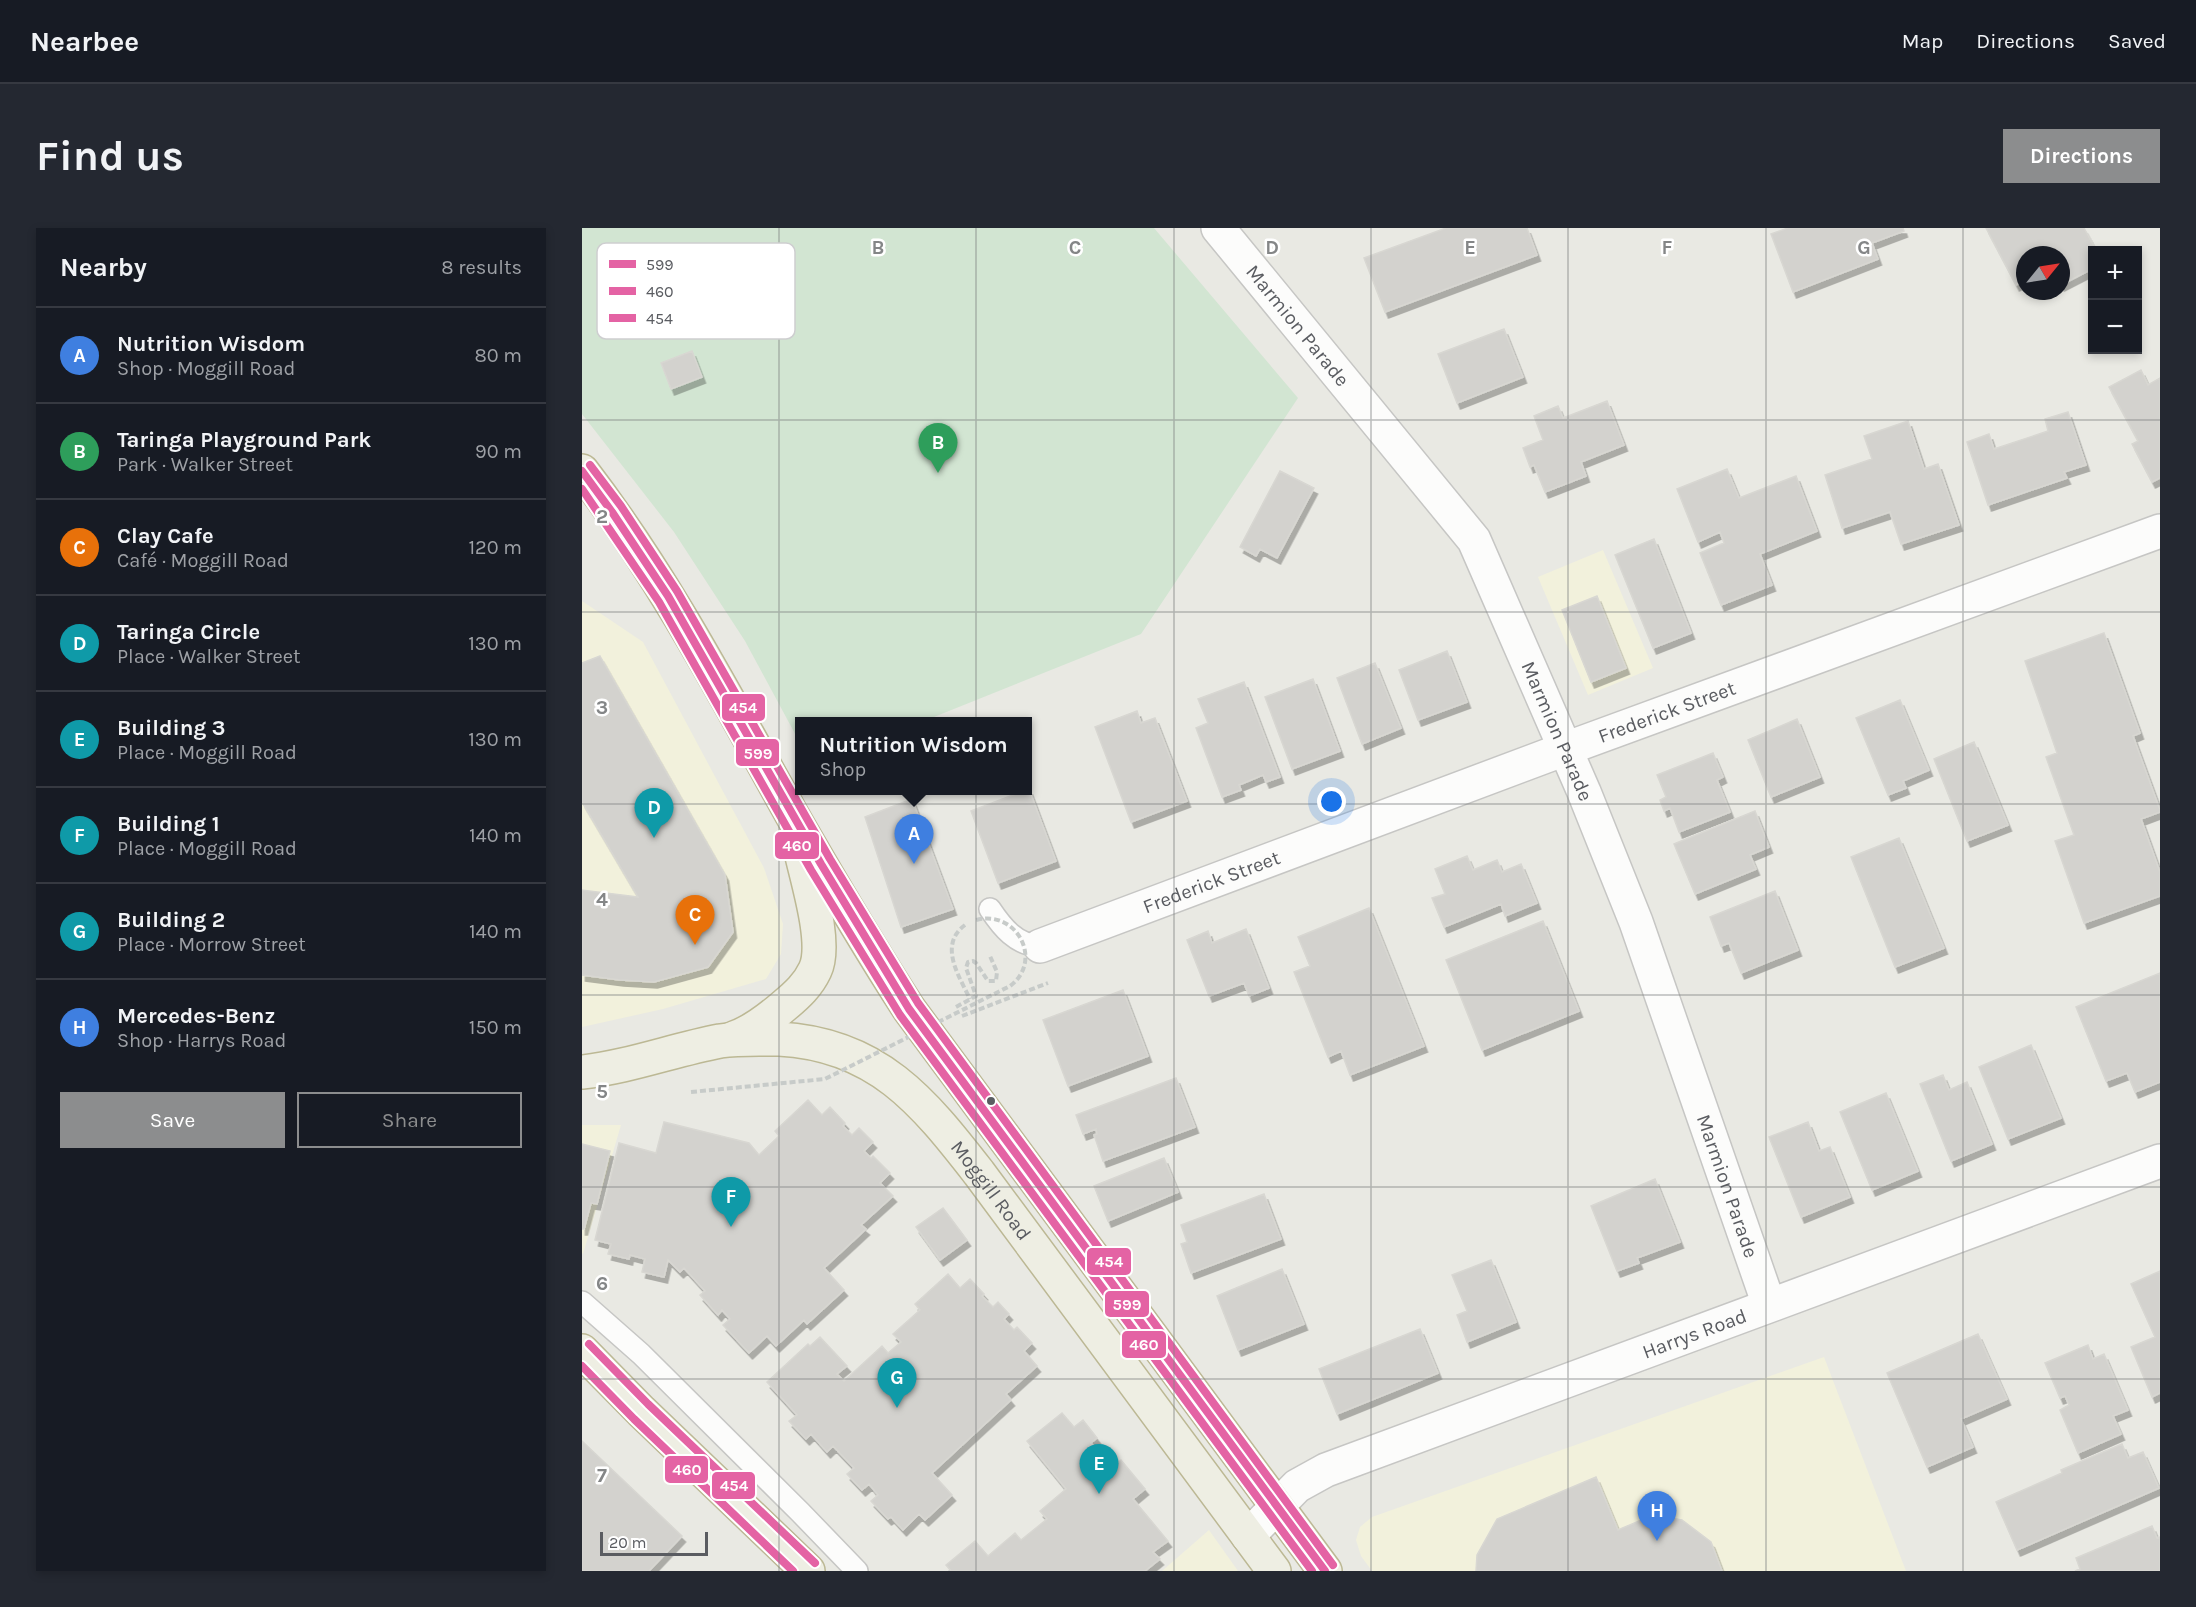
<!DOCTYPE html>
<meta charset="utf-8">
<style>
:root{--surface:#171b24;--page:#242831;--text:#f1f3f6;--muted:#9ea1a6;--line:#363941;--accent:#8c8d8e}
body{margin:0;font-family:Karla,sans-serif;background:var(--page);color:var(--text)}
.controls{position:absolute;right:18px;top:18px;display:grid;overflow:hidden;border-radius:0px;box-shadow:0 3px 9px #0003}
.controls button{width:54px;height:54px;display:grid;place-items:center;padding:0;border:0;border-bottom:2px solid var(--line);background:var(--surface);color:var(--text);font:30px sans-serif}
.compass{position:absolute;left:1434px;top:18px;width:54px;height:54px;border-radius:50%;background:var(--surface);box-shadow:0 3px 9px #0003;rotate:60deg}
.scale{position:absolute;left:18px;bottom:15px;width:108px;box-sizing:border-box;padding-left:6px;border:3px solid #5a5c61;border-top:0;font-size:16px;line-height:21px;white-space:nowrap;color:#5a5c61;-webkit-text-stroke:4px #fff;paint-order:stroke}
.you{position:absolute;left:750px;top:574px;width:21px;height:21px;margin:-15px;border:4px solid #fff;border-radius:50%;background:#1a73e8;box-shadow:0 0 0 9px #1a73e833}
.badge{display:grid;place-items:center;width:39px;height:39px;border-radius:50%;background:var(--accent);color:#fff;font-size:20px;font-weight:700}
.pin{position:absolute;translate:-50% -50px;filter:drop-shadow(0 2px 3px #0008)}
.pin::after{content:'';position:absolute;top:32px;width:21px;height:18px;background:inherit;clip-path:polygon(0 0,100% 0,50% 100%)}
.popup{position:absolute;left:213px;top:489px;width:237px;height:78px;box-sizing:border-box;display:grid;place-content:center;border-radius:0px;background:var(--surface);filter:drop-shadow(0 2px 4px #0005);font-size:20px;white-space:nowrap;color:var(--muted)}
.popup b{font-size:22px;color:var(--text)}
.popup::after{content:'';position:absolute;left:50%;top:100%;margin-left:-12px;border:12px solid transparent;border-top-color:var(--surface)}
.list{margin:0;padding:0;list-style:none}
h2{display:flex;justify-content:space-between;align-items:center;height:78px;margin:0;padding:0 24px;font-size:26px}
h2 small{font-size:20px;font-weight:400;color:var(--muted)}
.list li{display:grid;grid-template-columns:39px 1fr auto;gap:18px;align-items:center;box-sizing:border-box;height:96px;padding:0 24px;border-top:2px solid var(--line)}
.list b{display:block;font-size:22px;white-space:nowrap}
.list p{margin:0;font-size:20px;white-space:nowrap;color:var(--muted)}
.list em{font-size:20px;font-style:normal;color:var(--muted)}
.actions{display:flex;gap:12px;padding:18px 24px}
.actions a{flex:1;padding:14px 0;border:2px solid var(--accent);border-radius:0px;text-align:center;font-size:21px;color:var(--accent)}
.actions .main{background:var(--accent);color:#fff}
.map{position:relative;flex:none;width:1578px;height:1343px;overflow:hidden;border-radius:0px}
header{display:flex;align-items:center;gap:36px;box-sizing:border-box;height:84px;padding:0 30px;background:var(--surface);border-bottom:2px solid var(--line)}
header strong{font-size:28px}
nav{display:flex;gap:33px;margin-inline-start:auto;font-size:21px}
.intro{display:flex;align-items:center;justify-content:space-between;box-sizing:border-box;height:144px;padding:0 36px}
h1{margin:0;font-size:42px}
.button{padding:15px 27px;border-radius:0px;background:var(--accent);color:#fff;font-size:21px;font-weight:700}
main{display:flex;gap:36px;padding:0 36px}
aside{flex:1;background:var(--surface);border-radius:0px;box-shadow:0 3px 9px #0003}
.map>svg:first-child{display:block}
.commercial{fill:#f2f1dc}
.green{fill:#d2e5d2}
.building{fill:#d3d2ce;stroke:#d8d7d2;stroke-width:1.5;filter:url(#shadow)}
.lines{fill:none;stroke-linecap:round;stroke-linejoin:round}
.service-casing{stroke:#c6c6c4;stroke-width:24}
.minor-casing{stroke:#c6c6c4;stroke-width:36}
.trunk-casing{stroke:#bcb894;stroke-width:36}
.path{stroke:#c7cbc9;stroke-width:4;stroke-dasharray:6 3;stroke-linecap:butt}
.service{stroke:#fcfcfb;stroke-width:21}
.minor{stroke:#fcfcfb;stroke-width:33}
.trunk{stroke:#eeeee3;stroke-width:33}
.path-bridge{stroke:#c7cbc9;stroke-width:4;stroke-dasharray:6 3;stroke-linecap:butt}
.bus-1-casing{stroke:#fff;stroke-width:12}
.bus-2-casing{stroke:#fff;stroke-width:12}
.bus-3-casing{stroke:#fff;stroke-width:12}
.bus-1{stroke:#e463a4;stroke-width:8}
.bus-2{stroke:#e463a4;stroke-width:8}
.bus-3{stroke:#e463a4;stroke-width:8}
.grid{fill:none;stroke:#848687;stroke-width:1.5;stroke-opacity:0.55}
.bus-dot{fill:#5a5c61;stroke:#fff;stroke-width:2}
.labels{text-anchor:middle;stroke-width:5;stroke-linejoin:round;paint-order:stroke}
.street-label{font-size:20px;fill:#5a5c61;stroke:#fff}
.key{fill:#fff;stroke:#ceced0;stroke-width:1.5}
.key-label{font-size:16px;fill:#5a5c61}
.grid-label{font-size:20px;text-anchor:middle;font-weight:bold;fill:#848687;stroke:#fff;stroke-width:5;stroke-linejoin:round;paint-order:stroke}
.line-badge{stroke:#fff;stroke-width:2}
.badge-label{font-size:16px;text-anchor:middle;font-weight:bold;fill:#fff}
</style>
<header>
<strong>Nearbee</strong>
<nav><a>Map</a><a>Directions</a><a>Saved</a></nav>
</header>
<div class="intro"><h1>Find us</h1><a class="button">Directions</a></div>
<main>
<aside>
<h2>Nearby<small>8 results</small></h2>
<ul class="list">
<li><span class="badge" style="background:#3f7fe0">A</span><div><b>Nutrition Wisdom</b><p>Shop · Moggill Road</p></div><em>80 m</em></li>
<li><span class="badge" style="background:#2e9e5b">B</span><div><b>Taringa Playground Park</b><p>Park · Walker Street</p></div><em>90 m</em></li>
<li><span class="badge" style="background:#e8710a">C</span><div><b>Clay Cafe</b><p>Café · Moggill Road</p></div><em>120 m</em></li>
<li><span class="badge" style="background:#0f9aa8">D</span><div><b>Taringa Circle</b><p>Place · Walker Street</p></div><em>130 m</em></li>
<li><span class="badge" style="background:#0f9aa8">E</span><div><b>Building 3</b><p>Place · Moggill Road</p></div><em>130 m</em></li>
<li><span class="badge" style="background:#0f9aa8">F</span><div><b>Building 1</b><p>Place · Moggill Road</p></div><em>140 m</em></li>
<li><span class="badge" style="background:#0f9aa8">G</span><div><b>Building 2</b><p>Place · Morrow Street</p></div><em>140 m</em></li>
<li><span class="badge" style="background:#3f7fe0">H</span><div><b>Mercedes-Benz</b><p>Shop · Harrys Road</p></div><em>150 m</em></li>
</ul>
<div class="actions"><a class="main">Save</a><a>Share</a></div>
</aside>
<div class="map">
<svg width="1578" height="1343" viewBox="0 0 1578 1343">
<defs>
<filter id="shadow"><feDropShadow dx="3.5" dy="6" stdDeviation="0" flood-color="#0004"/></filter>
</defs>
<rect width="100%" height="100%" fill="#e9e9e3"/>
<path class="commercial" d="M 1021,322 L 1071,440 L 1006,467 L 956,349 Z
M 0,373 L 61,414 L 182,640 L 201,696 L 199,726 L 184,751 L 81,781 L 0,799 Z
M 0,897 L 39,897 L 1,1026 L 0,1025 Z
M 1242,1129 L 1324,1343 L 790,1343 L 779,1328 L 774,1312 L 778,1299 L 790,1289 Z
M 627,1302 L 656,1343 L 580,1343 Z"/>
<path class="green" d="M 0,0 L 572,0 L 716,170 L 559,406 L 342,493 L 218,494 L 218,515 L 163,413 L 92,304 L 0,186 Z"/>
<path class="building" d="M 864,0 L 945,0 L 955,27 L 803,84 L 782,30 Z
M 1206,0 L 1321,0 L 1322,3 L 1290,15 L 1296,31 L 1211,64 L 1189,6 Z
M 1404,0 L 1502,0 L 1514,22 L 1510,22 L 1510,41 L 1479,57 L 1479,27 L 1443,27 L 1443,52 L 1434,57 Z
M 922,101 L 941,149 L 875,175 L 856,126 Z
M 110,123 L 120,149 L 89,161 L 79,135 Z
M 1559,142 L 1566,157 L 1578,150 L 1578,250 L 1570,254 L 1550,216 L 1556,213 L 1527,159 Z
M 1025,173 L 1042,217 L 999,234 L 1004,248 L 963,264 L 952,237 L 948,239 L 941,220 L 961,212 L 952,188 L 976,178 L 981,190 Z
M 1486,184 L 1504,237 L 1482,244 L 1485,250 L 1406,277 L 1385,214 L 1407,206 L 1412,221 L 1466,203 L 1463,191 Z
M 1326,193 L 1342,241 L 1356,236 L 1377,297 L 1319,316 L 1308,284 L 1260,300 L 1243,247 L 1290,231 L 1282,208 Z
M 1145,241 L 1157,270 L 1214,248 L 1235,303 L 1178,326 L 1190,357 L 1139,377 L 1118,325 L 1142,315 L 1138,304 L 1116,314 L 1095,261 Z
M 698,243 L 732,260 L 695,330 L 678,321 L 674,328 L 658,319 Z
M 1072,311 L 1109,405 L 1071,420 L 1033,327 Z
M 1015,368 L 1044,440 L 1009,454 L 980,382 Z
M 1522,405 L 1558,505 L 1551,508 L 1578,582 L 1578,584 L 1559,591 L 1578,644 L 1578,668 L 1502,695 L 1473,613 L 1492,607 L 1464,529 L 1475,525 L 1443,433 Z
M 865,423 L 885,474 L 836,492 L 817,442 Z
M 18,428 L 143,647 L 151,704 L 126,739 L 72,754 L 38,752 L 0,747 L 0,662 L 56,669 L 0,574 L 0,435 Z
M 793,435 L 819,500 L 780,516 L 755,450 Z
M 731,451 L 758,523 L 710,541 L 683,469 Z
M 662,454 L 698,549 L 684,554 L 681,547 L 657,557 L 659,562 L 640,569 L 614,500 L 626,495 L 616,471 Z
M 1318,472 L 1347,542 L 1321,553 L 1324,560 L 1306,567 L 1274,490 Z
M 555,483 L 559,495 L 573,490 L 605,573 L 549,594 L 513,499 Z
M 1215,491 L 1238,549 L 1189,569 L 1166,512 Z
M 1392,514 L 1426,597 L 1385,613 L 1352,531 Z
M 1131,525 L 1141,549 L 1135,552 L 1148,584 L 1097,604 L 1088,580 L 1082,583 L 1078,572 L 1084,569 L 1075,547 Z
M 447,561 L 474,633 L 416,655 L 389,583 Z
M 330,571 L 371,681 L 319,699 L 283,589 Z
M 1173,583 L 1187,619 L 1168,627 L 1174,641 L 1113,666 L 1092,616 Z
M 1317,610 L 1362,720 L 1313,739 L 1269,629 Z
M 885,628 L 891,642 L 915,632 L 920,644 L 939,636 L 955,675 L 923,688 L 919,676 L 862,699 L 850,670 L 863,666 L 853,641 Z
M 1193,663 L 1216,722 L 1159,745 L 1147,715 L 1139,718 L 1128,689 Z
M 787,680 L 842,818 L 768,847 L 759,823 L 746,829 L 712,744 L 728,738 L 716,709 Z
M 961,693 L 997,783 L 900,822 L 864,732 Z
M 664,701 L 687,760 L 667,768 L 662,755 L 627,768 L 605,712 L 626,703 L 630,715 Z
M 1578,745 L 1578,854 L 1553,864 L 1545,845 L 1524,853 L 1494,779 Z
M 541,762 L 566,828 L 486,858 L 461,792 Z
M 1449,817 L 1479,890 L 1426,911 L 1397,839 Z
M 1361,847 L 1367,862 L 1385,854 L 1410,916 L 1369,933 L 1338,856 Z
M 594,850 L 613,899 L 521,933 L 512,907 L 515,906 L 514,901 L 501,906 L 494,887 Z
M 1304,865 L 1336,943 L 1290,962 L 1258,884 Z
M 226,872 L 240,887 L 248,879 L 263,895 L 261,898 L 270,907 L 277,900 L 291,914 L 282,923 L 289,930 L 291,928 L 308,945 L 298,955 L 311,968 L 279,997 L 284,1001 L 242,1040 L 262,1062 L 225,1096 L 222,1092 L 194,1118 L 185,1108 L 167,1125 L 141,1097 L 148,1091 L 140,1082 L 136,1087 L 118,1067 L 123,1063 L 102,1040 L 98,1044 L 86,1032 L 82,1049 L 60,1044 L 63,1031 L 48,1027 L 47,1031 L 26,1026 L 29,1016 L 13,1012 L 37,915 L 74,925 L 82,894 L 167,915 L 177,927 L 197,908 L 193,903 Z
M 1226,894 L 1237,923 L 1248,919 L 1268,969 L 1219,989 L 1187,909 Z
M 0,916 L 28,923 L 15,976 L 9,975 L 2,1001 L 0,1001 Z
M 582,930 L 596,964 L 526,993 L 512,958 Z
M 1073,951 L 1098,1014 L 1055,1030 L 1057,1035 L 1035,1043 L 1009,978 Z
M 682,966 L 699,1011 L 609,1045 L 599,1016 L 605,1014 L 599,997 Z
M 361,980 L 385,1012 L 358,1032 L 334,999 Z
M 909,1032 L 934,1094 L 885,1114 L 875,1087 L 885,1083 L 870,1047 Z
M 700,1041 L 722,1096 L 656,1122 L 635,1068 Z
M 1578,1043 L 1578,1165 L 1570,1169 L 1549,1119 L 1573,1109 L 1549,1056 Z
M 366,1046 L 378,1060 L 388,1051 L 402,1066 L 400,1068 L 411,1079 L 416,1074 L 427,1086 L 422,1091 L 432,1102 L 435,1099 L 450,1115 L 442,1123 L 455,1138 L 424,1166 L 429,1172 L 350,1245 L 370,1267 L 343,1292 L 337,1286 L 321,1302 L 309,1289 L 306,1291 L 289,1273 L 296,1267 L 287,1256 L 280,1262 L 265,1246 L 272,1240 L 251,1218 L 245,1224 L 229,1206 L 224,1211 L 207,1193 L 215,1187 L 185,1154 L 226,1116 L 228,1118 L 238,1109 L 265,1138 L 255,1146 L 262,1153 L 300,1118 L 306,1125 L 319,1114 L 311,1106 L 338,1082 L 333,1076 Z
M 838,1101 L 856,1145 L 755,1186 L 737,1141 Z
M 1396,1106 L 1425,1171 L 1379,1191 L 1391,1219 L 1345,1239 L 1305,1145 Z
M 1506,1117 L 1511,1131 L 1522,1126 L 1546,1182 L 1531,1188 L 1539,1206 L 1496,1225 L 1478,1182 L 1487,1177 L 1483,1168 L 1478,1170 L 1463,1135 Z
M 480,1185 L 492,1199 L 501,1192 L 515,1210 L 509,1215 L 530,1239 L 539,1232 L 563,1261 L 551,1271 L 586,1313 L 571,1324 L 578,1331 L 563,1343 L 369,1343 L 364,1337 L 393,1313 L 406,1328 L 433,1305 L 439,1312 L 465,1291 L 458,1283 L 484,1261 L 445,1213 Z
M 0,1213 L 100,1308 L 67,1343 L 0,1343 Z
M 1540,1216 L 1546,1230 L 1561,1224 L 1577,1260 L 1435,1322 L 1414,1274 L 1480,1245 L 1479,1242 Z
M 1014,1249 L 1036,1302 L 1071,1287 L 1100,1292 L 1129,1314 L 1140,1343 L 894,1343 L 895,1327 L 915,1291 Z
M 1570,1298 L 1575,1310 L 1578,1309 L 1578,1343 L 1493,1343 L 1498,1341 L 1494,1330 Z"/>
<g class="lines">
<g class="service-casing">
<path id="service" d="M 408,681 C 420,699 434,717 458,718
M 0,1074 L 59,1126 L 218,1284 L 275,1343"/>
</g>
<g class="minor-casing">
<g id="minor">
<path id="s1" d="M 636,0 L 892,312 L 1002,564 L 1054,694 L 1187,1077"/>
<path id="s2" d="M 458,718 L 983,521 L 1578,303"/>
<path id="s3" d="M 666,1308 L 715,1258 L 744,1242 L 1578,933"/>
</g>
</g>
<g class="trunk-casing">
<g id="trunk">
<path d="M 0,243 C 83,351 144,469 210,587 C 248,653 286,718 327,781 L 743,1343"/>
<path d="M 152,810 C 170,804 188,790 203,777 C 215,767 226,757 233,742 C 246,715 224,649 218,619"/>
<path id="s4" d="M 0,844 C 47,839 91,822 138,813 C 157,810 177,811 197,811 C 295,816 341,873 397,945 L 692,1343"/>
<path d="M 0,1123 L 59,1183 L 226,1343"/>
</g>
</g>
<path class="path" d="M 383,697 C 356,717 377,748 388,771
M 374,779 L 394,768 L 384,740 L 386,734 L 391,733 L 394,735 L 406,753 L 414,753 L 415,744 L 408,728
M 380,788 L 466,755"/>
<use href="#service" class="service"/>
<use href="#minor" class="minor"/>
<use href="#trunk" class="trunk"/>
<path class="path-bridge" d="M 109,864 L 243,851 L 428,758 C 462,733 435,681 394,692"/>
<g class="bus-1-casing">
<path id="bus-1" d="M 0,243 L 30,284 L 86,368 L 239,636 L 327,781 L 743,1343"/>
</g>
<g class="bus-2-casing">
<path id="bus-2" d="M 0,261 L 77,374 L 229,642 L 318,787 L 730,1343
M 0,1138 L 52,1191 L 211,1343"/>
</g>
<g class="bus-3-casing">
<path id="bus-3" d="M 8,237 L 39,278 L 95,363 L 248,631 L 336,775 L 751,1337
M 7,1116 L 66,1176 L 233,1335"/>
</g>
<use href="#bus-1" class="bus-1"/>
<use href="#bus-2" class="bus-2"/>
<use href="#bus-3" class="bus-3"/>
</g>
<path class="grid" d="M 197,0 L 197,1343M 394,0 L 394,1343M 592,0 L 592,1343M 789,0 L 789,1343M 986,0 L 986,1343M 1184,0 L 1184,1343M 1381,0 L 1381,1343M 0,192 L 1578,192M 0,384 L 1578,384M 0,576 L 1578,576M 0,767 L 1578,767M 0,959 L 1578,959M 0,1151 L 1578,1151"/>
<circle class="bus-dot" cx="409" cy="873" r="5"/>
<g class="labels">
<g class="street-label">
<text dy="7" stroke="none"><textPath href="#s1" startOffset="126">Marmion Parade</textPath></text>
<text dy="7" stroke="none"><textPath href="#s2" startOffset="669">Frederick Street</textPath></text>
<text dy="7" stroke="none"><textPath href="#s1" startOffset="612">Marmion Parade</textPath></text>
<text dy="7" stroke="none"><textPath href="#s2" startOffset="183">Frederick Street</textPath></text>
<text dy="7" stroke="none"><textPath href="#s1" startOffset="1098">Marmion Parade</textPath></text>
<text dy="7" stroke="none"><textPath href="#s4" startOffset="472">Moggill Road</textPath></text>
<text dy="7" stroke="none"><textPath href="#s3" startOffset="496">Harrys Road</textPath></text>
</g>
</g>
<rect x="15" y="15" width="198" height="96" rx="9" class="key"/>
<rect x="27" y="32" width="27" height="8" fill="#e463a4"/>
<rect x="27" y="59" width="27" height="8" fill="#e463a4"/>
<rect x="27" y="86" width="27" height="8" fill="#e463a4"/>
<g class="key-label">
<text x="64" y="42">599</text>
<text x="64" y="69">460</text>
<text x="64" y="96">454</text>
</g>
<g class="grid-label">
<text x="296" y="26">B</text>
<text x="493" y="26">C</text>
<text x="690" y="26">D</text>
<text x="888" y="26">E</text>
<text x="1085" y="26">F</text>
<text x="1282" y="26">G</text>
<text x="20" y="295">2</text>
<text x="20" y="486">3</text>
<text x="20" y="678">4</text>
<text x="20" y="870">5</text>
<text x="20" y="1062">6</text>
<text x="20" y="1254">7</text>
</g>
<g class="line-badge">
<rect x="139" y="465" width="45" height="29" rx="6" fill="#e463a4"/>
<rect x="153" y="510" width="45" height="29" rx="6" fill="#e463a4"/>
<rect x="192" y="603" width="46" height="29" rx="6" fill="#e463a4"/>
<rect x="504" y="1019" width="46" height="29" rx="6" fill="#e463a4"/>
<rect x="522" y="1062" width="46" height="28" rx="6" fill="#e463a4"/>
<rect x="539" y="1102" width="46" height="29" rx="6" fill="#e463a4"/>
<rect x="82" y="1227" width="45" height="29" rx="6" fill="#e463a4"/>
<rect x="129" y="1243" width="45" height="29" rx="6" fill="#e463a4"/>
</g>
<g class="badge-label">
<text x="161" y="485">454</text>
<text x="176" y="531">599</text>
<text x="215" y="623">460</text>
<text x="527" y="1039">454</text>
<text x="545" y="1082">599</text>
<text x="562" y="1122">460</text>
<text x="105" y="1247">460</text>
<text x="152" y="1263">454</text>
</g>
</svg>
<div class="controls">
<button>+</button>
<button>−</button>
</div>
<svg class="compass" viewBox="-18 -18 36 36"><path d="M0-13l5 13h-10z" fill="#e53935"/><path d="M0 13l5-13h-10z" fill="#9ea1a6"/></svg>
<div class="scale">20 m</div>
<div class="you"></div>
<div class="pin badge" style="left:332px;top:636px;background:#3f7fe0">A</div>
<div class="popup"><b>Nutrition Wisdom</b>Shop</div>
<div class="pin badge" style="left:356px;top:245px;background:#2e9e5b">B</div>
<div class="pin badge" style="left:113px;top:717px;background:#e8710a">C</div>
<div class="pin badge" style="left:72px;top:610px;background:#0f9aa8">D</div>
<div class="pin badge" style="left:517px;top:1266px;background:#0f9aa8">E</div>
<div class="pin badge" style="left:149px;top:999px;background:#0f9aa8">F</div>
<div class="pin badge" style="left:315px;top:1180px;background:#0f9aa8">G</div>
<div class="pin badge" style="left:1075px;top:1313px;background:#3f7fe0">H</div>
</div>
</main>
